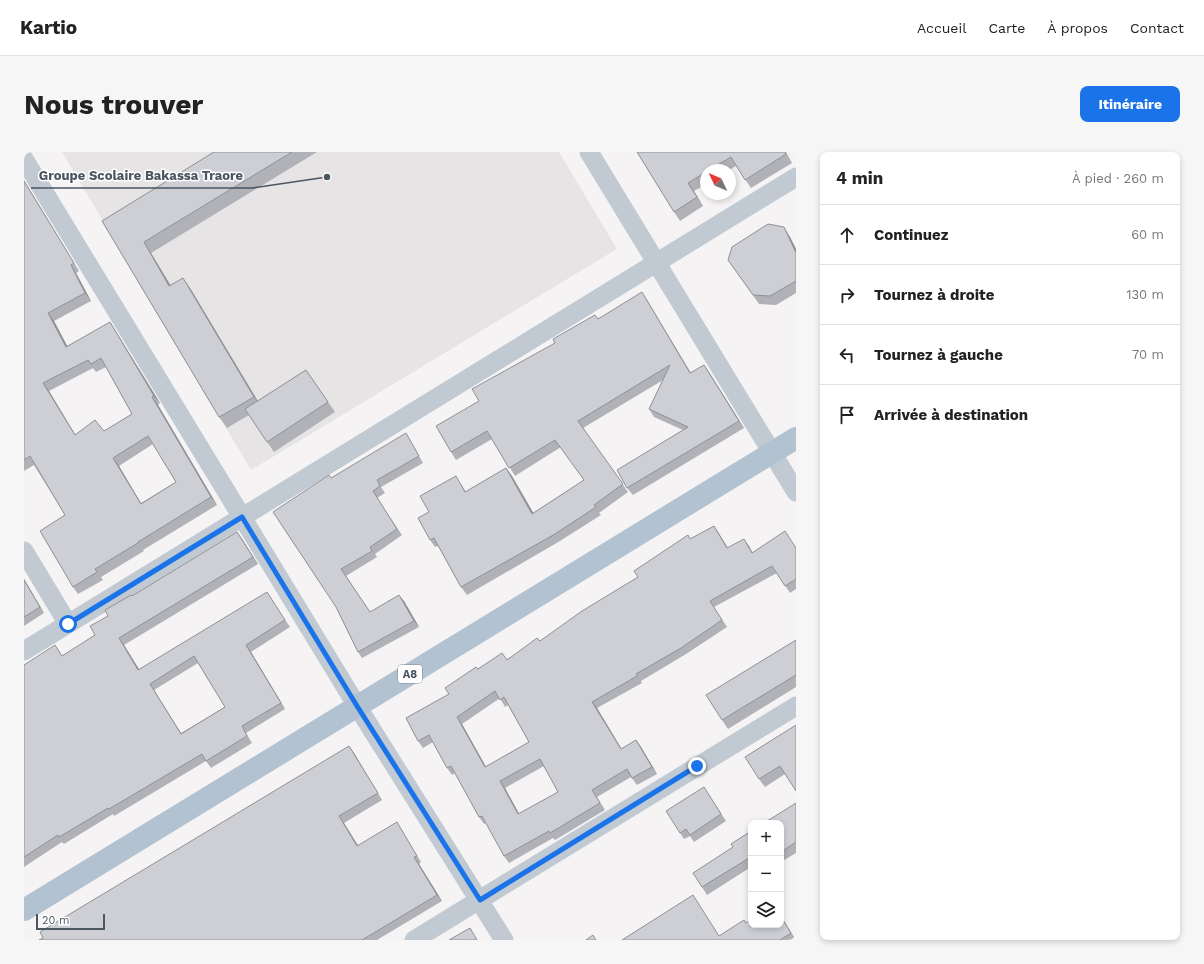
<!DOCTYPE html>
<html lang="fr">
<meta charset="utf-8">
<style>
:root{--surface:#fff;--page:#f6f6f6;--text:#222;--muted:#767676;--line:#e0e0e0;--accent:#1a73e8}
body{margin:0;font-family:"Work Sans",sans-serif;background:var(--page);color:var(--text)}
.controls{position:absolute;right:12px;bottom:12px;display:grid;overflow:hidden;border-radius:8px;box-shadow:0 2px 6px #0003}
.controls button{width:36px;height:36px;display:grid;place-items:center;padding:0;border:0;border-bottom:1px solid var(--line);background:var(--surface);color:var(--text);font:20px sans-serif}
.compass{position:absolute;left:676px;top:12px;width:36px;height:36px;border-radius:50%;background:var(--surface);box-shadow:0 2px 6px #0003;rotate:314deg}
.scale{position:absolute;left:12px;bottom:10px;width:69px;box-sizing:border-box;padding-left:4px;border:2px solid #4a5661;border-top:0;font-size:11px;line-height:14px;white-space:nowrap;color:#4a5661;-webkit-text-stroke:3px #fff;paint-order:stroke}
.stop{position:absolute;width:12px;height:12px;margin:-9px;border:3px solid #1a73e8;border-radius:50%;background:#fff}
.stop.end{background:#1a73e8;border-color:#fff;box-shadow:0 1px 4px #0008}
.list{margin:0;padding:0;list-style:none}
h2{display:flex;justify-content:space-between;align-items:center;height:52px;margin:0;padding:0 16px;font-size:17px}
h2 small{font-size:13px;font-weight:400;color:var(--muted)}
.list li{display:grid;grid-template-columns:26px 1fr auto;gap:12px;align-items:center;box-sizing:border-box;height:60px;padding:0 16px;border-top:1px solid var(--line)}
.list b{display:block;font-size:15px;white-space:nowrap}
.list em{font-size:13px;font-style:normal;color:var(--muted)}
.icon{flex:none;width:22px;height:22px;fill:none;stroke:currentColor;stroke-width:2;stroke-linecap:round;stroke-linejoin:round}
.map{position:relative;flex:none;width:772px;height:788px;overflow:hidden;border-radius:8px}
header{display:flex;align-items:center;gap:24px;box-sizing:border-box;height:56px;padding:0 20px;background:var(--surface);border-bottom:1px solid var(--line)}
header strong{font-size:19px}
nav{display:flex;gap:22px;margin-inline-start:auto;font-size:14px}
.intro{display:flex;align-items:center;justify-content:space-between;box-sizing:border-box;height:96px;padding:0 24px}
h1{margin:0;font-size:28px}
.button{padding:10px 18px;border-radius:8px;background:var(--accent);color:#fff;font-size:14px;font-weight:700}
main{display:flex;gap:24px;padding:0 24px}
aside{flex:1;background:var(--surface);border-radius:8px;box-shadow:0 2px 6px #0003}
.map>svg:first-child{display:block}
.education{fill:#e6e4e5}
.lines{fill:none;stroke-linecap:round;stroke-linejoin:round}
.minor{stroke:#c1cad2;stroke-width:19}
.primary{stroke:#b3c2d1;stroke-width:22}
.wall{fill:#b0b2b7;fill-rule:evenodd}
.shaded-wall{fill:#909195}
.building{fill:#cdcfd5;stroke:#909195;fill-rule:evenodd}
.route{stroke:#1a73e8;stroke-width:5}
.labels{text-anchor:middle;stroke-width:3;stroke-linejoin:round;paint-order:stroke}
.shield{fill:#fff;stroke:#808990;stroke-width:1}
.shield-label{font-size:11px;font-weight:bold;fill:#4a5661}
.leader{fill:none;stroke:#4a5661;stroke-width:1.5}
.callout-dot{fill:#4a5661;stroke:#fff;stroke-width:1.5}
.callout-label{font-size:13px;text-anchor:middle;font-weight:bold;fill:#4a5661;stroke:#fff;stroke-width:3;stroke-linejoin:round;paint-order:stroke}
</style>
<header>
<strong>Kartio</strong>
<nav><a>Accueil</a><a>Carte</a><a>À propos</a><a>Contact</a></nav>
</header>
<div class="intro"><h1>Nous trouver</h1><a class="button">Itinéraire</a></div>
<main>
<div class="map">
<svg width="772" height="788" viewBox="0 0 772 788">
<rect width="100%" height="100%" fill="#f5f3f3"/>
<path class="education" d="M 38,0 L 535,0 L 593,97 L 227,318 Z"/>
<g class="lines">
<path class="minor" d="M 565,0 L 772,340
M 0,7 L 333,554 L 480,788
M 0,399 L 44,472
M 0,499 L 772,25
M 390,788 L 772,554"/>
<path class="primary" d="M 0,758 L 772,286"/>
</g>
<path class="wall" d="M 190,0 L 293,0 L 127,101 L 146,133 L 166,136 L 234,249 L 282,218 L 311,260 L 250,300 L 225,263 L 203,276 L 195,265 L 78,69 Z
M 613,0 L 762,0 L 768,11 L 727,36 L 712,14 L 705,18 L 682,18 L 682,32 L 670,39 L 679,54 L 656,69 L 650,60 Z
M 0,28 L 55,119 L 52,121 L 67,149 L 30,169 L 43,194 L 91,178 L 136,251 L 134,253 L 193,353 L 119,398 L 120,399 L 77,425 L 79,428 L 54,442 L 49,435 L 41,363 L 10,313 L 0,319 ZM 82,215 L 108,262 L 80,279 L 51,282 L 25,239 L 69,216 L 72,220 ZM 129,292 L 152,330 L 117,351 L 95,314 Z
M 766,85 L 772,97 L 772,141 L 752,153 L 735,152 L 704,108 Z
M 623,148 L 667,221 L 680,213 L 720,276 L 609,343 L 603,336 L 659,278 L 630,265 L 625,257 L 639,228 L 559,276 L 604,340 L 575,361 L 577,363 L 536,389 L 443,443 L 437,435 L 414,394 L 411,395 L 406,388 L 405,360 L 437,332 L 442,340 L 482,316 L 488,324 L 509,361 L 560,328 L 537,295 L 491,324 L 468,287 L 432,308 L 427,300 L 455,249 L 574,167 Z
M 386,288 L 399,311 L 357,335 L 361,341 L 353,346 L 378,383 L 351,402 L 353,405 L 322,424 L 346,460 L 380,449 L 395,475 L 338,506 L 334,500 L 312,455 L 307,326 Z
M 690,374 L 704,396 L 725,394 L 728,400 L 772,395 L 772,437 L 766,441 L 753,421 L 690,455 L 703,475 L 662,502 L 617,529 L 618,531 L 573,556 L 597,597 L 612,588 L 617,595 L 633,622 L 613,633 L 607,625 L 573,645 L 581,658 L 531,688 L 529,686 L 485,711 L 480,704 L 462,671 L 460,672 L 455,665 L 431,621 L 428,623 L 423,616 L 409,590 L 399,596 L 394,589 L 425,542 L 454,517 L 483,507 L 516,489 L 614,425 L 664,383 L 666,387 ZM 476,546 L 481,555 L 484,553 L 505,590 L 462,615 L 438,572 ZM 520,614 L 534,640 L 495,662 L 481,636 Z
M 218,387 L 234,412 L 100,493 L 115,517 L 247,447 L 266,475 L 227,500 L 261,557 L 222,581 L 228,591 L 187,616 L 182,609 L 90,664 L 89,662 L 40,692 L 38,690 L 0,715 L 0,513 L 38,504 L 71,483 L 84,464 L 108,444 ZM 174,511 L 201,555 L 157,581 L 130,538 Z
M 0,427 L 20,461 L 0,474 Z
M 772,488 L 772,535 L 704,577 L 698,568 Z
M 772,573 L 761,622 L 741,635 L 735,627 Z
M 330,601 L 358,648 L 320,671 L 334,693 L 377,677 L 397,710 L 395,712 L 418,749 L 353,788 L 15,788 Z
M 680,635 L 702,669 L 670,690 L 666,684 L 660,687 L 656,681 Z
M 772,651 L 772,701 L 757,710 L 757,671 Z
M 727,679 L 727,715 L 683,743 L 678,735 L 709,695 Z
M 757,764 L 772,788 L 598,788 L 696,784 L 722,771 Z"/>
<path class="shaded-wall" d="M 664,31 L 670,39 L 679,54 L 673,45 Z
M 760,75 L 766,85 L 772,97 L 772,101 Z
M 120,90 L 127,101 L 153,144 L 145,134 Z
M 47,113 L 52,121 L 67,149 L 61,141 Z
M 159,126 L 166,136 L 237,255 L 230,245 Z
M 618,140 L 623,148 L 671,229 L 666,221 Z
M 24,161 L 30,169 L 48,203 L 42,195 Z
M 86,170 L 91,178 L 136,251 L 130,244 Z
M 680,213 L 685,220 L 720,276 L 715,269 Z
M 19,231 L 25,239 L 56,291 L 51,283 Z
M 128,245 L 134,253 L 193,353 L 187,345 Z
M 89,306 L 95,314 L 122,360 L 117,352 Z
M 482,316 L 488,324 L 514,369 L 508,362 Z
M 690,374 L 694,380 L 708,403 L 703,396 Z
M 213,380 L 218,387 L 234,412 L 229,405 Z
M 720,387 L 725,394 L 732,408 Z
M 0,427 L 20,461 L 16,455 L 0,428 Z
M 375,443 L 380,449 L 395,475 L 390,469 Z
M 95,486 L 100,493 L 119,524 L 114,518 Z
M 222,493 L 227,500 L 261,557 L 257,551 Z
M 126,532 L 130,538 L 161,588 L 157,582 Z
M 568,550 L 573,556 L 602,604 L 597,597 Z
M 433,565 L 438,572 L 466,622 L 461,615 Z
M 612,588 L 617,595 L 633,622 L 628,615 Z
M 325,594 L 330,601 L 358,648 L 354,641 Z
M 476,629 L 481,636 L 499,669 L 494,662 Z
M 315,664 L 320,671 L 338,701 L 333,694 Z
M 390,705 L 395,712 L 418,749 L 413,743 Z"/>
<path class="building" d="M 190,0 L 268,0 L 120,90 L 145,134 L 159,126 L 230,245 L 195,265 L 78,69 Z
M 613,0 L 761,0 L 762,2 L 721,28 L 707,5 L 685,18 L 682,18 L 682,20 L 664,31 L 673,45 L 650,60 Z
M 0,29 L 50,111 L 47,113 L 61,141 L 24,161 L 42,195 L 86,170 L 130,244 L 128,245 L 187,345 L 114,390 L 114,391 L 71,417 L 73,420 L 49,435 L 16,379 L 41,363 L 6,304 L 0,308 ZM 77,206 L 108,262 L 80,279 L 71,268 L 51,283 L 19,231 L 64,208 L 67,212 ZM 124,284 L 152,330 L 117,352 L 89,306 Z
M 744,72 L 760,75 L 772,101 L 772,129 L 746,144 L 729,143 L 704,108 L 708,95 Z
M 618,140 L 666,221 L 680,213 L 715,269 L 603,336 L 593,318 L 664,275 L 625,257 L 646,213 L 554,269 L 599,332 L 570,353 L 572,355 L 531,382 L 437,435 L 410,386 L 406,388 L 394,366 L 405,360 L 396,344 L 432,324 L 441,340 L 482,316 L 508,362 L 560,328 L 531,288 L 485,316 L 463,279 L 427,300 L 412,274 L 455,249 L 448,237 L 531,191 L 529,187 L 571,163 L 574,167 Z
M 282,218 L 304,250 L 243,290 L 221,257 Z
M 382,281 L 395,304 L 353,328 L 356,334 L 349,339 L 373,377 L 346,395 L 348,399 L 317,417 L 346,460 L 375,443 L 390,469 L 334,500 L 312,455 L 249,360 L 305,323 L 307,326 Z
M 690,374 L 703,396 L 720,387 L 728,401 L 761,379 L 772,396 L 772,427 L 761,434 L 748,414 L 686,449 L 698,468 L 657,496 L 612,522 L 613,524 L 568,550 L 597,597 L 612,588 L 628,615 L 608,626 L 603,617 L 568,638 L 576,651 L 526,681 L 525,679 L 480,704 L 458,664 L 455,665 L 427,614 L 423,616 L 405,583 L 394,589 L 382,566 L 425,542 L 421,536 L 452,515 L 454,517 L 478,501 L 483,508 L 513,486 L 516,489 L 558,459 L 614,425 L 610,419 L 664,383 L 666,387 ZM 471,539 L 476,548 L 480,545 L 505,590 L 461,615 L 433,565 ZM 516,607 L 534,640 L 494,662 L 476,629 Z
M 213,380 L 229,405 L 95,486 L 114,518 L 243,440 L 261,468 L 222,493 L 257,551 L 218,574 L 223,584 L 182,609 L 178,602 L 85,657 L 84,656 L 35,685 L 34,683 L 0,705 L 0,513 L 31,493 L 38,504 L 71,483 L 66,474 L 84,464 L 81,458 L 107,443 L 108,444 ZM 170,504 L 201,555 L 157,582 L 126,532 Z
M 0,428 L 16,455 L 0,465 Z
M 772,488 L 772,523 L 698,568 L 682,543 Z
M 772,573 L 772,639 L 756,614 L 735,627 L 721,605 Z
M 325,594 L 354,641 L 315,664 L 333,694 L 373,670 L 393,704 L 390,705 L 413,743 L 338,788 L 15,788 L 19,786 L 16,780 Z
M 680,635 L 697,662 L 666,683 L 662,677 L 656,681 L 642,659 Z
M 772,651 L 772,690 L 757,700 L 757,671 L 740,671 Z
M 727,679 L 727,709 L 725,706 L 678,735 L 669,721 L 709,695 L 707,692 Z
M 669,743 L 695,784 L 720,768 L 722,771 L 727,767 L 727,773 L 757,773 L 757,765 L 767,781 L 756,788 L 598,788 Z
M 446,776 L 453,788 L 425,788 Z
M 569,783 L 572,788 L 562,788 Z"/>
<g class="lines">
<path class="route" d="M 44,472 L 218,365 L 333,554 L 456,748 L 673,614"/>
</g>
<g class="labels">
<rect class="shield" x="374" y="513" width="24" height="18" rx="3"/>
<g class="shield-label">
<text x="386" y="526">A8</text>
</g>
</g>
<path class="leader" d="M303 25L228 36H7"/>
<circle class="callout-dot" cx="303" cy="25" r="4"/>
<g class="callout-label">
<text x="117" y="28">Groupe Scolaire Bakassa Traore</text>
</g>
</svg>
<div class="controls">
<button>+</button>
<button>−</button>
<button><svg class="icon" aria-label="layers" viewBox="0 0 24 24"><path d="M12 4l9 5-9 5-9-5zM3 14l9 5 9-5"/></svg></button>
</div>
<svg class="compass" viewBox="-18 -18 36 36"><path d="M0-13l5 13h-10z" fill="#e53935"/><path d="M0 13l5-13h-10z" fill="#767676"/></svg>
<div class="scale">20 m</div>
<div class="stop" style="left:44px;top:472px"></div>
<div class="stop end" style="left:673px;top:614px"></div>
</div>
<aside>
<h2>4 min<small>À pied · 260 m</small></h2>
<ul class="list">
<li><svg class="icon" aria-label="ahead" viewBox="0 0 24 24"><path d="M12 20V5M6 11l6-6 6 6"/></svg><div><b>Continuez</b></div><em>60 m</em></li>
<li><svg class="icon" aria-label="right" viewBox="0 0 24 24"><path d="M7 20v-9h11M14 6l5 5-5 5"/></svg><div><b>Tournez à droite</b></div><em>130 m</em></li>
<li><svg class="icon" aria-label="left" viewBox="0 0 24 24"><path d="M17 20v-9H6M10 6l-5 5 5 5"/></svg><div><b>Tournez à gauche</b></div><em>70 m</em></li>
<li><svg class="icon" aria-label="arrive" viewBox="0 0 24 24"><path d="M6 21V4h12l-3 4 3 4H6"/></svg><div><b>Arrivée à destination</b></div></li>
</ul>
</aside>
</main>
